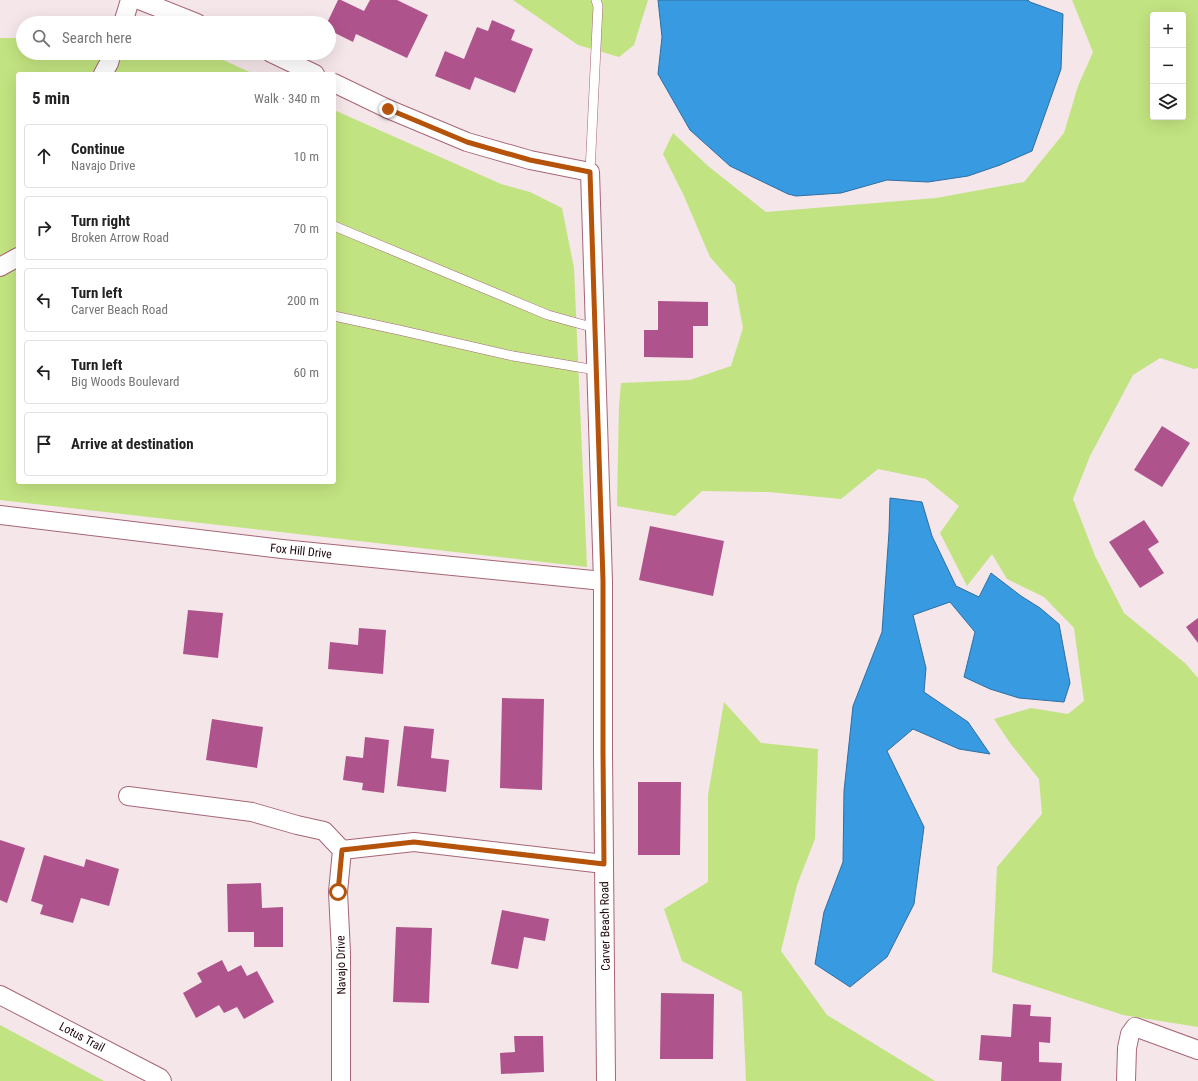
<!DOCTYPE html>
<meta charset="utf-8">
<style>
:root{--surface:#fff;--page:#f6f6f6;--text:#222;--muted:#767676;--line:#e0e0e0}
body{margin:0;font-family:"Roboto Condensed",sans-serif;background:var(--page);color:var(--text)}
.controls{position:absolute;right:12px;top:12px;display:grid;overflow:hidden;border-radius:4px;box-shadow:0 4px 16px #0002}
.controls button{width:36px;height:36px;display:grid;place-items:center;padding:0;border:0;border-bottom:1px solid var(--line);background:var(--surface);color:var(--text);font:20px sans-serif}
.stop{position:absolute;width:12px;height:12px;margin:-9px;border:3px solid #b45309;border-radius:50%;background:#fff}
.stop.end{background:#b45309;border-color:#fff;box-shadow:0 1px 4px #0008}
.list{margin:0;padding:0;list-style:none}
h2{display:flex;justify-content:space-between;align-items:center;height:52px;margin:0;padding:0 16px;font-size:17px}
h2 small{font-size:13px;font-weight:400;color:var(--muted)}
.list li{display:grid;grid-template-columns:26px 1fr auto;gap:12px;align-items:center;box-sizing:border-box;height:64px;margin:0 8px 8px;padding:0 8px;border:1px solid var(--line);border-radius:4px}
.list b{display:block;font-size:15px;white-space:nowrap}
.list p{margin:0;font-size:13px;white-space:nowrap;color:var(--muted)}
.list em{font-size:13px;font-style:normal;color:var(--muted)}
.icon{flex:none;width:22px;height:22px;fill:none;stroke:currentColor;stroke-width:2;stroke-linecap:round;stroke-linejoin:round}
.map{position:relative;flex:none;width:1198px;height:1081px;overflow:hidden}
.search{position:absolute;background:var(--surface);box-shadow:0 4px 16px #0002;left:16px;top:16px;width:320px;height:44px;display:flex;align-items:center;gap:10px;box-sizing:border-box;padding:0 14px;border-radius:22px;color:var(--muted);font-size:15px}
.panel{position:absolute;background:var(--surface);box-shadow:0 4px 16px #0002;left:16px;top:72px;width:320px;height:412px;border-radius:4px}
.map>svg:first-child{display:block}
.green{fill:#c2e381;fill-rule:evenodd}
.water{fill:#389ae1;stroke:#306ea1}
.building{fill:#af538c}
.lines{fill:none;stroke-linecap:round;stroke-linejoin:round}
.service-casing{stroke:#a66676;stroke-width:10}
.minor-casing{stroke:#a66676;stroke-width:20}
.service{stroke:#fff;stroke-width:9}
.minor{stroke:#fff;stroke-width:18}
.route{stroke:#b45309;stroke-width:5}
.labels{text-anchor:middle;stroke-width:3.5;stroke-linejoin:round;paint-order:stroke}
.street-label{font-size:12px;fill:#1d060c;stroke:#fff}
</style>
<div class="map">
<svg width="1198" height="1081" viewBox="0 0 1198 1081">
<rect width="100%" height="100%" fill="#f5e6e9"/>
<path class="green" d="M 513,0 L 648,0 L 634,45 L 619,57 L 578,45 Z
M 1072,0 L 1198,0 L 1198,368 L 1194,369 L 1160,358 L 1133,375 L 1090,456 L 1073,499 L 1095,556 L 1124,613 L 1185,663 L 1198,678 L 1198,1027 L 1123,1015 L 992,972 L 997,867 L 1042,814 L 1039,779 L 1010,743 L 994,719 L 1031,708 L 1068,714 L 1084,701 L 1074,628 L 1044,597 L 1007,579 L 992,554 L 967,586 L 940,533 L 959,506 L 926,479 L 878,469 L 841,499 L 769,492 L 702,491 L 675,516 L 617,506 L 619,406 L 621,383 L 690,380 L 731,366 L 743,328 L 735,285 L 710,257 L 684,196 L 663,154 L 673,133 L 708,166 L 766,212 L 936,198 L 1024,182 L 1064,133 L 1078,86 L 1093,52 ZM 1153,15 L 1183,15 L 1183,117 L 1153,117 Z
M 0,38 L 23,38 L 23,53 L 123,53 L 146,59 L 167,53 L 197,53 L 221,59 L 254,74 L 18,74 L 18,482 L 334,482 L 334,110 L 501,184 L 530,192 L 562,208 L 574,268 L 587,567 L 0,500 Z
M 724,702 L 761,743 L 818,749 L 815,839 L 797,885 L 781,951 L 827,1015 L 935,1081 L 746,1081 L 742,992 L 682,961 L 664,909 L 708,882 L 708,795 Z
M 0,1025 L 104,1081 L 0,1081 Z"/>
<path class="water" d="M 658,0 L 1028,0 L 1030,2 L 1063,14 L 1061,69 L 1032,151 L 1000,165 L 968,176 L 928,182 L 887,180 L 841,193 L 796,196 L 788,194 L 730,166 L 690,130 L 658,74 L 662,37 Z
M 890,498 L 922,502 L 932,536 L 956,586 L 979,597 L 991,573 L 1021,596 L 1040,608 L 1059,624 L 1070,683 L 1064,702 L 1019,698 L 990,689 L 964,677 L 975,632 L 950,602 L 913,615 L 926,668 L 924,692 L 968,722 L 990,754 L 959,749 L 913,729 L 887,751 L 924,827 L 914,904 L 887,957 L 850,987 L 815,964 L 824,912 L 843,862 L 844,791 L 853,706 L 882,632 L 889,532 Z"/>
<path class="building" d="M 338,0 L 341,0 L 364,11 L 370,0 L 397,0 L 428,15 L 407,58 L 356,34 L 353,42 L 329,30 L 329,23 L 327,23 Z
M 492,20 L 515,30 L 511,40 L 533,49 L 515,93 L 475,77 L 470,90 L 435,76 L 445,51 L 464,59 L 477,27 L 488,31 Z
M 658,301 L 708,302 L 708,326 L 693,326 L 693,358 L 644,357 L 644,330 L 658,330 Z
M 1162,426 L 1190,443 L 1162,487 L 1134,470 Z
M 1144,520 L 1159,542 L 1148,549 L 1164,573 L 1140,588 L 1109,542 Z
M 650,526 L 724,541 L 713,596 L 639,580 Z
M 188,610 L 223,613 L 218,658 L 183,654 Z
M 1198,618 L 1198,643 L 1186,627 Z
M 359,628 L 386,630 L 383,674 L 328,669 L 330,642 L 358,645 Z
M 502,698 L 544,699 L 542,790 L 500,788 Z
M 212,719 L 263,727 L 257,768 L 206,760 Z
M 404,726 L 434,729 L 431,758 L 449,760 L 446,792 L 397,786 Z
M 365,737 L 389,740 L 384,793 L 362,790 L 363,783 L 343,780 L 346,756 L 363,758 Z
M 638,782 L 681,782 L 680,855 L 638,855 Z
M 0,840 L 25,848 L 7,903 L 0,900 Z
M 44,855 L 84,867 L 86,859 L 119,869 L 109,906 L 81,898 L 73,923 L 40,914 L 43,905 L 31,901 Z
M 261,883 L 262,908 L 283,907 L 283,947 L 254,947 L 254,932 L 228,932 L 227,884 Z
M 502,910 L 549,919 L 545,941 L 524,937 L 518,969 L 491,964 Z
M 396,927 L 432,928 L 429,1003 L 393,1002 Z
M 222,960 L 228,972 L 241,965 L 247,976 L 257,971 L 274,1002 L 244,1019 L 237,1007 L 224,1013 L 219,1005 L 196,1018 L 183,993 L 202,982 L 197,973 Z
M 661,993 L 714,994 L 713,1059 L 660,1059 Z
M 1013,1004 L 1031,1005 L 1030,1016 L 1051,1017 L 1050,1043 L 1039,1042 L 1039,1062 L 1062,1063 L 1061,1081 L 1001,1081 L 1002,1062 L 979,1060 L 981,1035 L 1011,1037 Z
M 514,1036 L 543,1036 L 544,1072 L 501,1074 L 500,1053 L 515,1052 Z"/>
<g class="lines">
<g class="service-casing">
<path id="service" d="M 590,172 L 598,6 L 596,0
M 334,226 L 548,315 L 595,328
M 334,316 L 399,330 L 513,356 L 596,370"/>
</g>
<g class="minor-casing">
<path id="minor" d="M 139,0 L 197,23
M 123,23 L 130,0
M 271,53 L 315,74
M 103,74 L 109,63 L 112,53
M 334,83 L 388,109 L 467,142 L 530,160 L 590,172 L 603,581 L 603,753 L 606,1081
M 0,267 L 18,257
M 0,515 L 282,549 L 603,581
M 128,796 L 252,812 L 297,825 L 324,831 L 342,850
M 342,850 L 414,842 L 604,864
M 0,995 L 160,1078 L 162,1081
M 341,1081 L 341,953 L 338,892 L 342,850
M 1126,1081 L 1127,1048 L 1130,1034 L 1135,1027 L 1198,1050"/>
</g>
<use href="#service" class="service"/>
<use href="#minor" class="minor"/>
</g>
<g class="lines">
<path class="route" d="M 338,892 L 342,850 L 414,842 L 604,864 L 603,753 L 603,581 L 590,172 L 530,160 L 467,142 L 388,109"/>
</g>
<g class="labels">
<g class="street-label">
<text transform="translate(301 551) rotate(6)" y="4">Fox Hill Drive</text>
<text transform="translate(605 926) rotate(-91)" y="4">Carver Beach Road</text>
<text transform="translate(341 965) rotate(-91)" y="4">Navajo Drive</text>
<text transform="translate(82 1037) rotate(28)" y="4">Lotus Trail</text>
</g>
</g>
</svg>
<div class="controls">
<button>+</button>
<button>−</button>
<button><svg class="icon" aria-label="layers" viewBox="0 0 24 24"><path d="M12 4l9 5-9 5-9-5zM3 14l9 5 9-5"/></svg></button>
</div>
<div class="stop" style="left:338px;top:892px"></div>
<div class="stop end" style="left:388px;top:109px"></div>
<div class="search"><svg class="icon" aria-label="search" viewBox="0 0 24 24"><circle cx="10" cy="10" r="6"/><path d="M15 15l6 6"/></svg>Search here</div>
<section class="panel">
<h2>5 min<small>Walk · 340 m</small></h2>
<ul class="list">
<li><svg class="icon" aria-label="ahead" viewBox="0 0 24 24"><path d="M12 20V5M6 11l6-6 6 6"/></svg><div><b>Continue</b><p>Navajo Drive</p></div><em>10 m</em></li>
<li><svg class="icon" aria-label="right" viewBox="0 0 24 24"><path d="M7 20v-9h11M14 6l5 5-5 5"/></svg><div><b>Turn right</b><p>Broken Arrow Road</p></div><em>70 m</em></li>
<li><svg class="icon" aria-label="left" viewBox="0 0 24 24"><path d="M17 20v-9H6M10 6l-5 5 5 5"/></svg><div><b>Turn left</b><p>Carver Beach Road</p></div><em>200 m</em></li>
<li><svg class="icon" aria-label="left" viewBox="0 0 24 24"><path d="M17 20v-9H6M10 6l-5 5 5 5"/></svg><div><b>Turn left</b><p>Big Woods Boulevard</p></div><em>60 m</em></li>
<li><svg class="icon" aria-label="arrive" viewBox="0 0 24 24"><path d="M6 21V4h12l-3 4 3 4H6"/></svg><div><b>Arrive at destination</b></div></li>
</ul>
</section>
</div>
